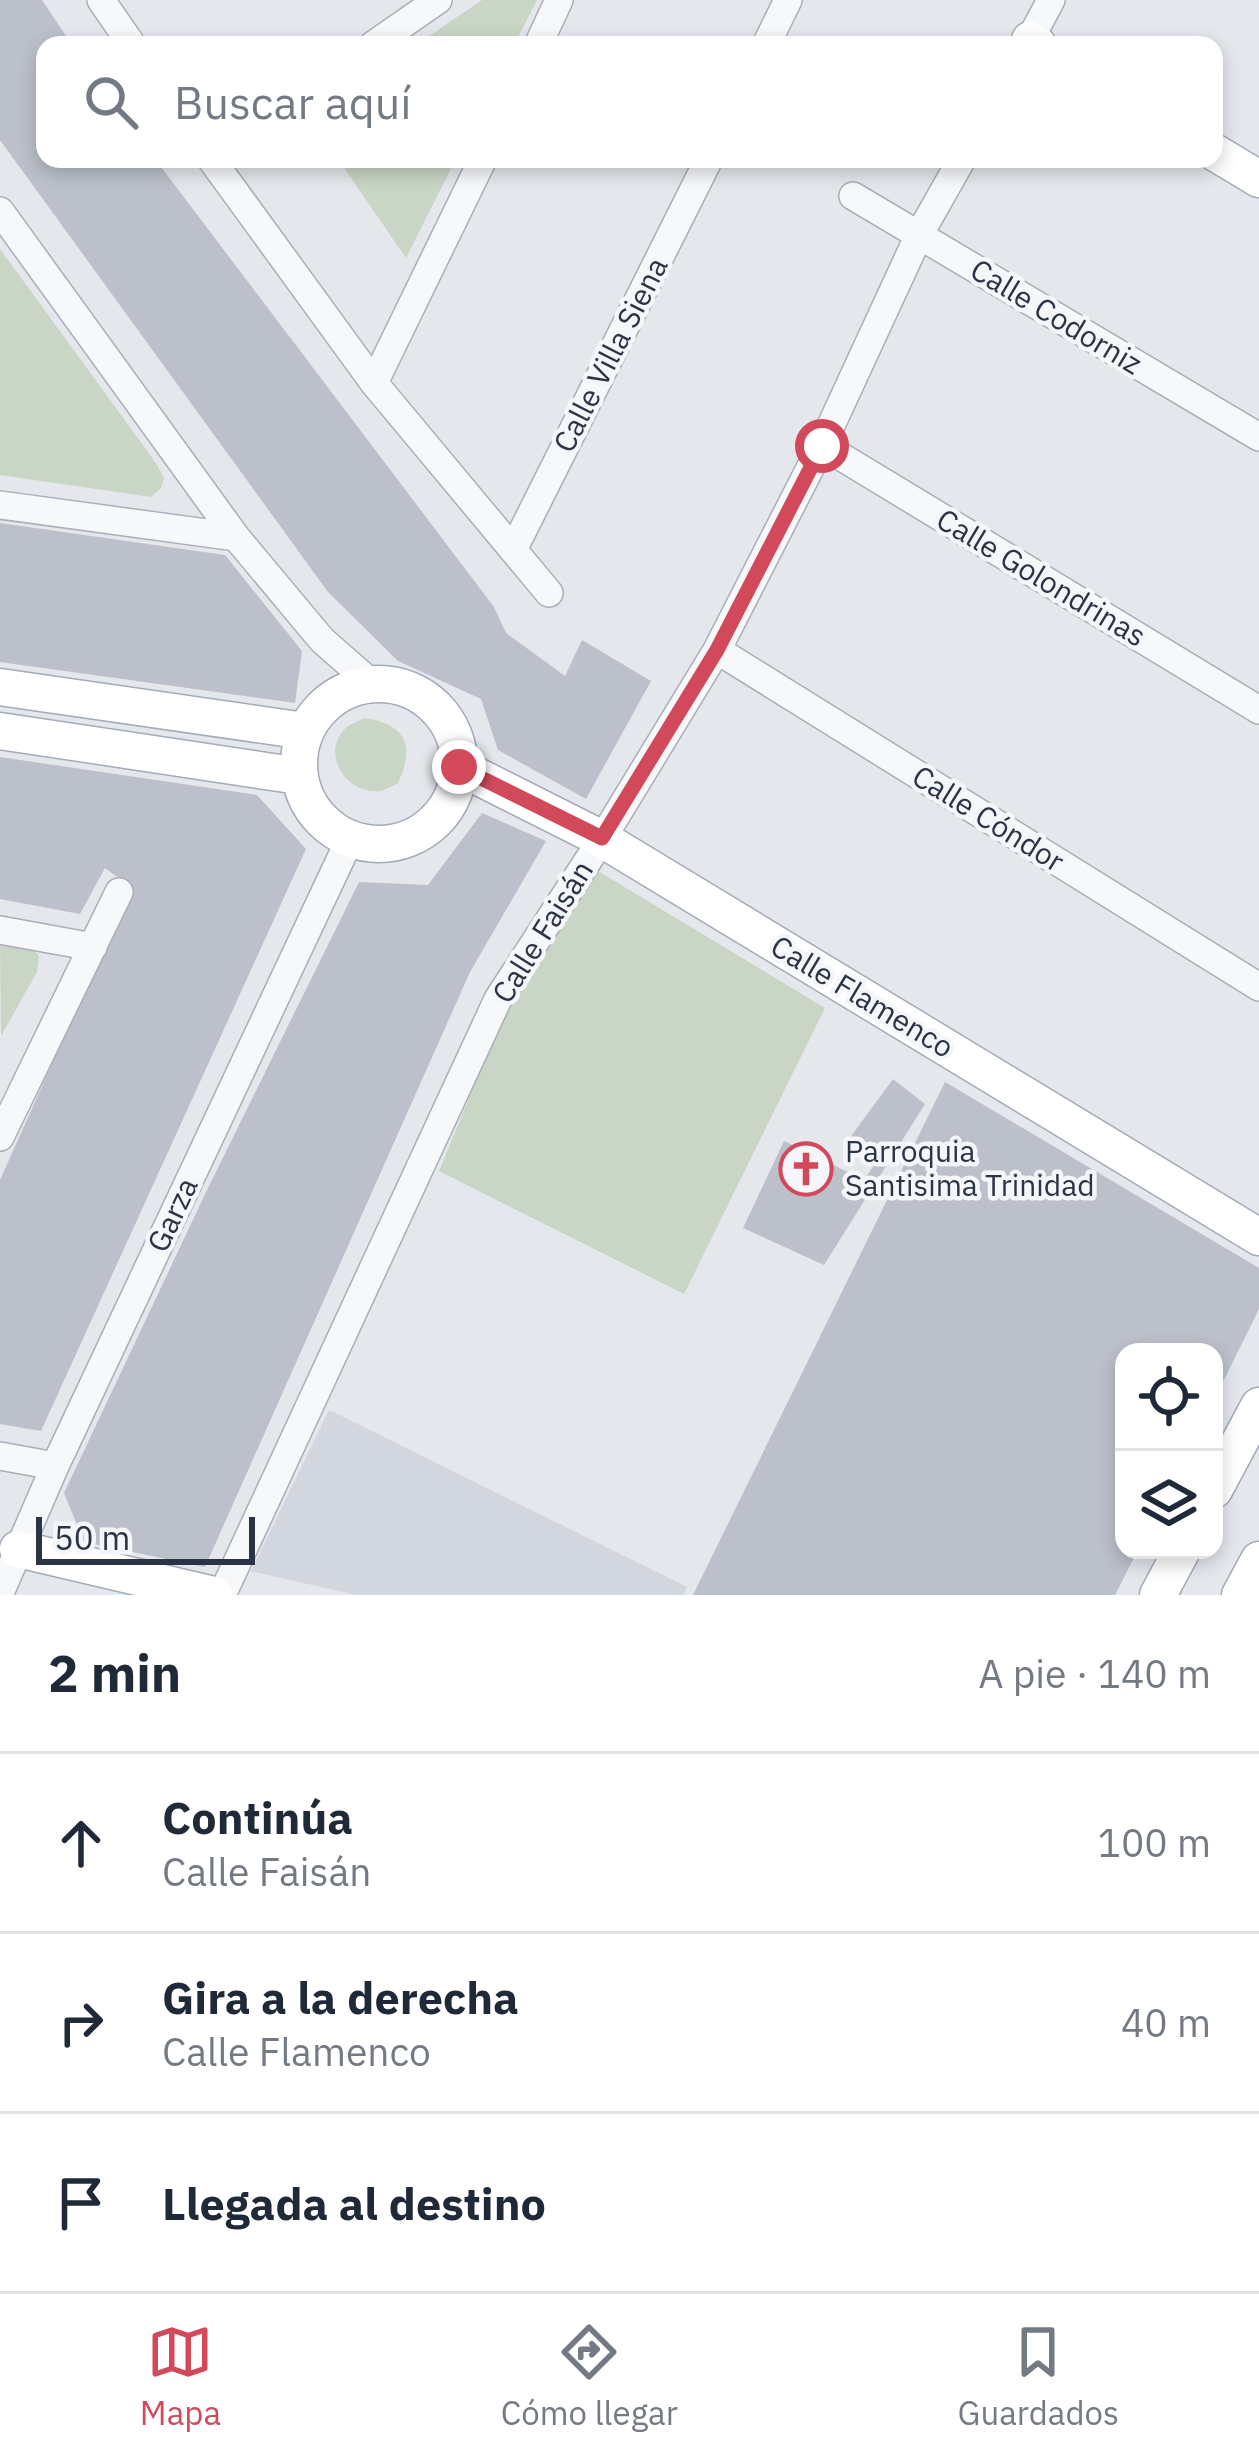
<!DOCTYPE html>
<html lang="es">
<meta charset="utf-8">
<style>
:root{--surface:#fff;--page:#f6f6f7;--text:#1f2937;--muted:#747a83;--line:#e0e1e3;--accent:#d1495b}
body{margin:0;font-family:"IBM Plex Sans",sans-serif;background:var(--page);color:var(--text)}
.controls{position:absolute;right:36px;bottom:36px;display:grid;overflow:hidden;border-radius:24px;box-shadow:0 6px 18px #0003}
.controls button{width:108px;height:108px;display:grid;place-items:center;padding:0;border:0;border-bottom:3px solid var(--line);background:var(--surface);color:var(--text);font:60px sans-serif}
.scale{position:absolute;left:36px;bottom:30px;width:219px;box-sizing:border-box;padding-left:12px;border:6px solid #2b3445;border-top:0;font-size:33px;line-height:42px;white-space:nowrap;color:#2b3445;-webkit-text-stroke:9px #f4f6f9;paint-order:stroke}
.stop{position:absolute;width:36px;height:36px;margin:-27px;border:9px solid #d1495b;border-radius:50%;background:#fff}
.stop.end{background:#d1495b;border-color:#fff;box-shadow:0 3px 12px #0008}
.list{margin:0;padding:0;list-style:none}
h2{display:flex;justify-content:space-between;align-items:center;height:156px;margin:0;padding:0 48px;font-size:51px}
h2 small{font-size:39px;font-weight:400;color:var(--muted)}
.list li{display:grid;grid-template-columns:78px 1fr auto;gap:36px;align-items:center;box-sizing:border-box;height:180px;padding:0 48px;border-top:3px solid var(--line)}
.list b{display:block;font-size:45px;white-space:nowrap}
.list p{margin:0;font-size:39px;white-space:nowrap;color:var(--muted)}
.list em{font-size:39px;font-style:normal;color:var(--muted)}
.icon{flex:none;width:66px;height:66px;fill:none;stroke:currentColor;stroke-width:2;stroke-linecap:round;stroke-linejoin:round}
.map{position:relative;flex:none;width:1259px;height:1595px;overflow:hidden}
.search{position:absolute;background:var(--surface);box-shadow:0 6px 18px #0003;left:36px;right:36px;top:36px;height:132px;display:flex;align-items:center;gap:30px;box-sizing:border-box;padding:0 42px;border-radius:24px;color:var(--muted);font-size:45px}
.sheet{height:696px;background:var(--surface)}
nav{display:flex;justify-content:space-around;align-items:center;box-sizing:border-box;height:168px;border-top:3px solid var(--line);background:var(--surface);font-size:33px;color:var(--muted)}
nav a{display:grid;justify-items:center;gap:6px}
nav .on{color:var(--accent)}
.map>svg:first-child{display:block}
.built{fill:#d2d6de}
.green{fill:#c9d6c5}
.building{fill:#bbc0ca}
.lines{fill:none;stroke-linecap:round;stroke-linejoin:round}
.minor-casing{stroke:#a9aeb7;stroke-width:30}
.major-casing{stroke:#a3abb8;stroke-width:39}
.minor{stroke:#f7f8fa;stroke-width:27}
.major{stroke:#fff;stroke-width:36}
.route{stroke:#d1495b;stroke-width:15}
.labels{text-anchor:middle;stroke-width:9;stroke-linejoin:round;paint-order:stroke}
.street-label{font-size:30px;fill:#2b3445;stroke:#f4f6f9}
.poi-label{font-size:30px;fill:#2b3445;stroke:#f4f6f9;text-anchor:start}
</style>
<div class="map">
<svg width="1259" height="1595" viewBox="0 0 1259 1595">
<rect width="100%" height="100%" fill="#e4e7ec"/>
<path class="built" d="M 329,1410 L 687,1587 L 683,1595 L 356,1595 L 251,1571 Z"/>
<path class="green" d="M 482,0 L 537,0 L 514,45 L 416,45 Z
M 338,159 L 456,159 L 406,258 Z
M 0,249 L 156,463 L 164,478 L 161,488 L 151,497 L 0,475 Z
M 365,718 C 407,725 415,746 398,783 C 397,784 382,791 381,791 C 345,795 319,752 347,727 C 349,725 362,719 365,718 Z
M 598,871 L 825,1008 L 684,1294 L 439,1171 L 509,1001 Z
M 0,939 L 28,942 L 39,956 L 37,972 L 1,1036 Z"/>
<path class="building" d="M 0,0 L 42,0 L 72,45 L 45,45 L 45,159 L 155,159 L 494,607 L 506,633 L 565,676 L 582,640 L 651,681 L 586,799 L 498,750 L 481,699 L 398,661 L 328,592 L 0,140 Z
M 0,523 L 225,555 L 302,651 L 295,703 L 0,662 Z
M 0,757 L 257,795 L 306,849 L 41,1431 L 0,1424 L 0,1180 L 131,887 L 105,868 L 80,914 L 0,899 Z
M 482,813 L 546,841 L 470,972 L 205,1567 L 84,1542 L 64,1493 L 207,1190 L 359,882 L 428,885 Z
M 893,1079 L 925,1104 L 824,1265 L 743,1228 L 784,1141 L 864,1180 L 879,1158 L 849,1139 Z
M 945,1082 L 1259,1268 L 1259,1309 L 1214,1400 L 1214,1352 L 1124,1352 L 1124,1550 L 1138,1550 L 1115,1595 L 693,1595 Z"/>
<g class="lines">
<g class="minor-casing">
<path id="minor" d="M 101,0 L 130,42
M 373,45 L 438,0
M 538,45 L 559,0
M 766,45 L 788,0
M 1027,45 L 1051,0
M 211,159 L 374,383 L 549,593
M 853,196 L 1259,437
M 0,211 L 236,537 L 322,640 L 371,683
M 374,383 L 483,159
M 822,445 L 1259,710
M 0,505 L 236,537
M 513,550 L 709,159
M 717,650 L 1259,987
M 0,930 L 93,947
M 0,1137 L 119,892
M 0,1456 L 55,1466
M 0,1593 L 55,1466 L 350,839
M 222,1595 L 498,999 L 602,839 L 717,650 L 822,445 L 919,235 L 962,159"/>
</g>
<g class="major-casing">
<path id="major" d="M 1030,40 L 1038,45
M 1214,152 L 1259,179
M299 764a80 80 0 1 1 160 0a80 80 0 1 1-160 0Z
M 0,687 L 305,731
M 0,731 L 299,776
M 459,767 L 602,839 L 1259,1237
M 1214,1490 L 1259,1406
M 18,1549 L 214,1595
M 1158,1595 L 1182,1550
M 1240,1595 L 1259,1560"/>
</g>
<use href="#minor" class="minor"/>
<use href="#major" class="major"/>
</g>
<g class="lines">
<path class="route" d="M 459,767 L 602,838 L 717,650 L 822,446"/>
</g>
<defs>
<g id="church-ring" transform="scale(2.7)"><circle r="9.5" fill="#f4f6f9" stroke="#d1495b" stroke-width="1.5"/><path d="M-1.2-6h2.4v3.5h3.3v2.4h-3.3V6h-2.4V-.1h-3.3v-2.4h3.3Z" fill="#d1495b"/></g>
</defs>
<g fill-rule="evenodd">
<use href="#church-ring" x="806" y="1169"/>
</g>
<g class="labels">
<g class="street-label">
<text transform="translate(1056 317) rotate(31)" y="10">Calle Codorniz</text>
<text transform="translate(611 355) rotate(-63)" y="10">Calle Villa Siena</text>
<text transform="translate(1041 578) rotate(31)" y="10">Calle Golondrinas</text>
<text transform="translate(988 819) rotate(32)" y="10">Calle Cóndor</text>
<text transform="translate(543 932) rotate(-58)" y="10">Calle Faisán</text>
<text transform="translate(862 997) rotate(31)" y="10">Calle Flamenco</text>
<text transform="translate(173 1215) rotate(-65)" y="10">Garza</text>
</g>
<g class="poi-label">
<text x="845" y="1162">Parroquia<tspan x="845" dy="34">Santisima Trinidad</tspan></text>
</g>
</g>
</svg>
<div class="controls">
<button><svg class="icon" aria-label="locate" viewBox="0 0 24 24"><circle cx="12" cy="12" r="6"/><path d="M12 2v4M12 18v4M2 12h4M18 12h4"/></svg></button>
<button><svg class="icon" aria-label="layers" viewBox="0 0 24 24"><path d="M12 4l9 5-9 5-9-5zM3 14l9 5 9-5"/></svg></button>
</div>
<div class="scale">50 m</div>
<div class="stop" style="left:822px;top:446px"></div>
<div class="stop end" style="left:459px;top:767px"></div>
<div class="search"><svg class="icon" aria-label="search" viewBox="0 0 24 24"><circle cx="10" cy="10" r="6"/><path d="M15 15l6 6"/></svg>Buscar aquí</div>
</div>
<section class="sheet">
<h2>2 min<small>A pie · 140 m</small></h2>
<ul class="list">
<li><svg class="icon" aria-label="ahead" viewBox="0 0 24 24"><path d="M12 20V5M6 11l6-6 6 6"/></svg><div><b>Continúa</b><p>Calle Faisán</p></div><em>100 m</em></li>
<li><svg class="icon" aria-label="right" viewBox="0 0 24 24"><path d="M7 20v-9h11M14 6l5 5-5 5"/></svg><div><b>Gira a la derecha</b><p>Calle Flamenco</p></div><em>40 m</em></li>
<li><svg class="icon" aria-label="arrive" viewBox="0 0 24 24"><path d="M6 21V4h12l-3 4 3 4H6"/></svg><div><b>Llegada al destino</b></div></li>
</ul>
</section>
<nav>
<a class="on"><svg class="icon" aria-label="map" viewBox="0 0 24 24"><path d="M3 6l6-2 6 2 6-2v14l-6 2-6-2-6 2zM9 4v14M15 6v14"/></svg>Mapa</a>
<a><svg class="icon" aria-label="directions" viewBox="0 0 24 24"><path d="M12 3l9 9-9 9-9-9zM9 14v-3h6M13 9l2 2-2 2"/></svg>Cómo llegar</a>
<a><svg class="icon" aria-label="saved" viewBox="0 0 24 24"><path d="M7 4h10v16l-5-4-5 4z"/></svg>Guardados</a>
</nav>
